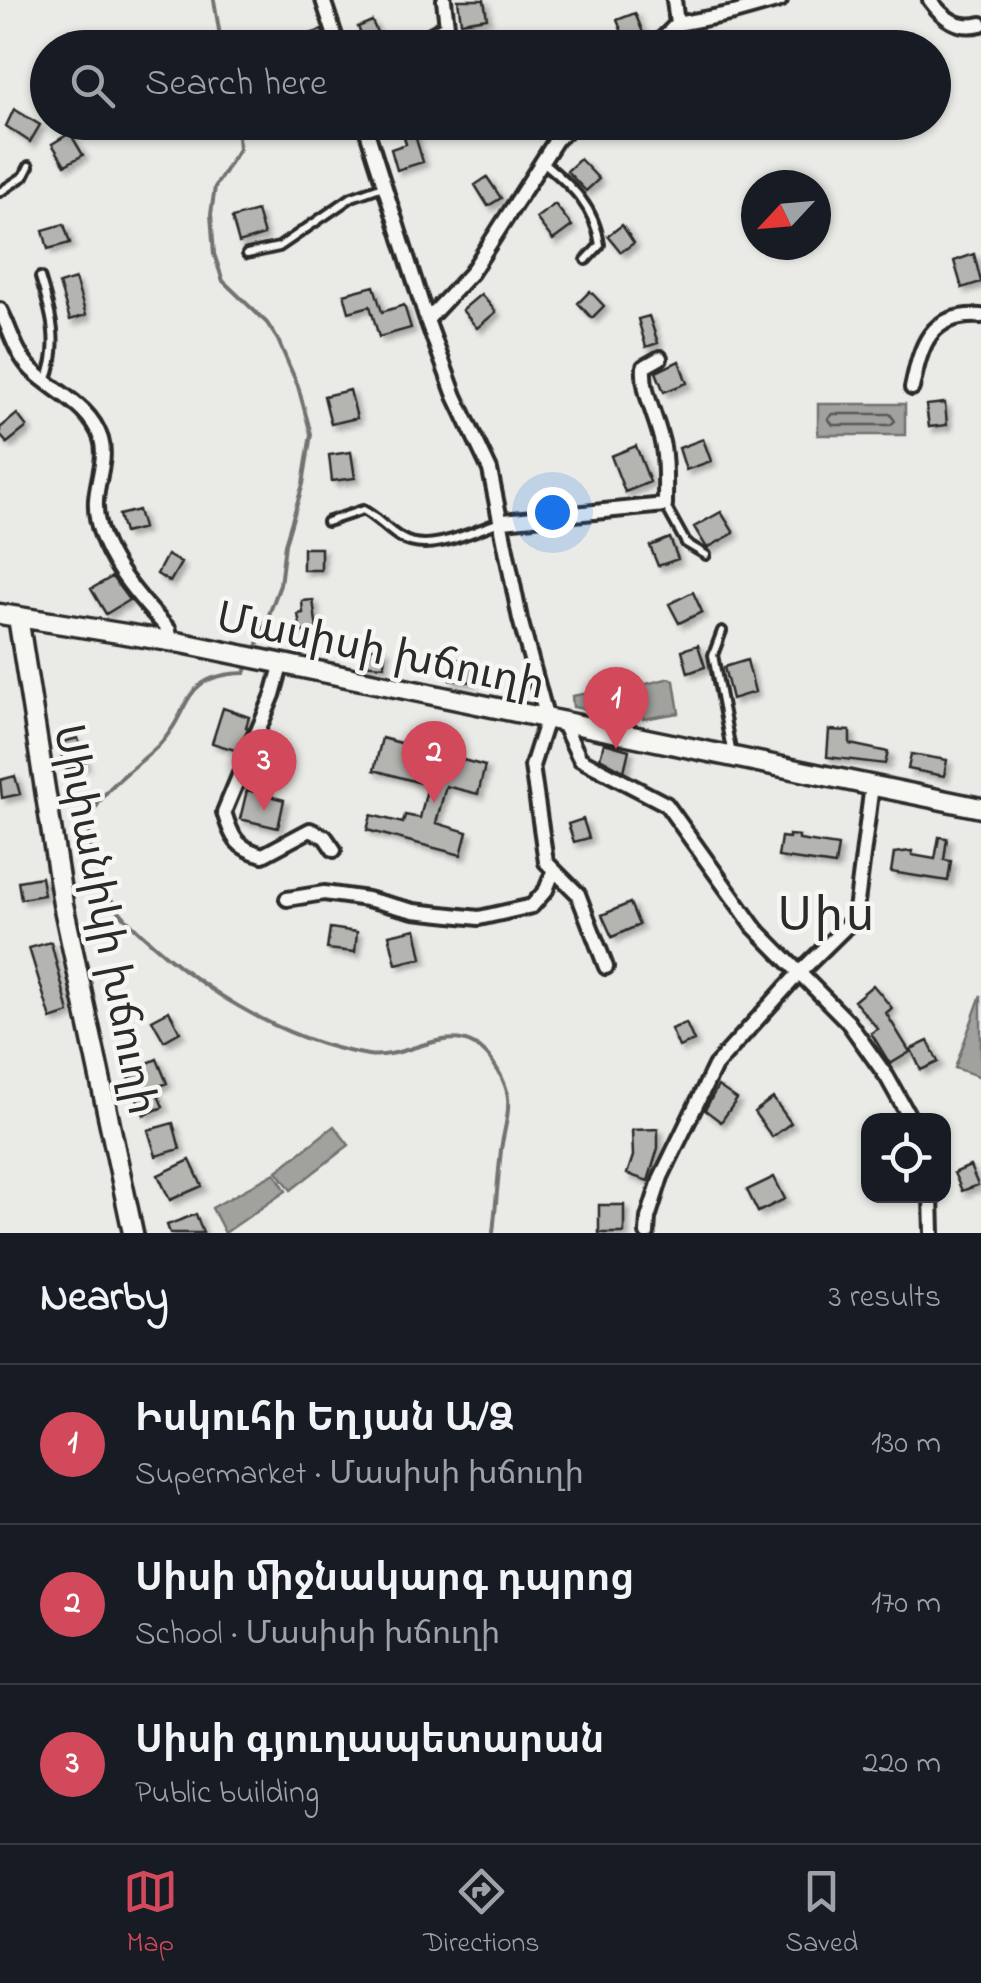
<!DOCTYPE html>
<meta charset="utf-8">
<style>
:root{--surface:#171b24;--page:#242831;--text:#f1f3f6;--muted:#9ea1a6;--line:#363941;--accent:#d1495b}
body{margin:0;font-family:"Indie Flower","Noto Sans Armenian",sans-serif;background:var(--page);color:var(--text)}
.controls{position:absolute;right:30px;bottom:30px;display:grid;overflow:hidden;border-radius:20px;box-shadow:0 2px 8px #0004}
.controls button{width:90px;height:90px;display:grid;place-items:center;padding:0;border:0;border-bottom:2px solid var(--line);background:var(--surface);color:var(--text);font:50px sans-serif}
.compass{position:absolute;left:741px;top:170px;width:90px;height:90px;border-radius:50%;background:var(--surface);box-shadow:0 2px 8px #0004;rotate:244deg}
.you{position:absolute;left:552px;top:512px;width:35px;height:35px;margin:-25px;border:8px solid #fff;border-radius:50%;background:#1a73e8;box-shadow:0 0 0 15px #1a73e833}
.badge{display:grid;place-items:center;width:65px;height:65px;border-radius:50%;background:var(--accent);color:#fff;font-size:32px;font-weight:700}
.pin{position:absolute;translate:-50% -82px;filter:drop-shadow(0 2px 5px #0008)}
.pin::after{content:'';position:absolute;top:52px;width:35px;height:30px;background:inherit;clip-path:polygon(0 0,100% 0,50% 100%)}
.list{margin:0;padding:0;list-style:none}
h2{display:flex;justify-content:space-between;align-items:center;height:130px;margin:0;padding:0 40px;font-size:42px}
h2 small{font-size:32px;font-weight:400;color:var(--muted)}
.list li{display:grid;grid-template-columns:65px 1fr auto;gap:30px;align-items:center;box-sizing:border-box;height:160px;padding:0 40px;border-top:2px solid var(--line)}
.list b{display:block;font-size:38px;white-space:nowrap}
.list p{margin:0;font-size:32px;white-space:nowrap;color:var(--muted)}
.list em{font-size:32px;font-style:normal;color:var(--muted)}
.icon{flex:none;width:55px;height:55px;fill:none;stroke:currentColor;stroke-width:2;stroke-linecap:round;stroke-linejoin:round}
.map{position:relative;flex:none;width:981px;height:1233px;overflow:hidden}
.search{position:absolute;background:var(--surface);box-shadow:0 2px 8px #0004;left:30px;right:30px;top:30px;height:110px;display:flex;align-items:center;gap:25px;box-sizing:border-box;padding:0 35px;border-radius:55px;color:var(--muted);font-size:38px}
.sheet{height:610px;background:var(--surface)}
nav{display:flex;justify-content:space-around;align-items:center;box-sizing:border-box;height:140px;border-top:2px solid var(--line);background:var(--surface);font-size:28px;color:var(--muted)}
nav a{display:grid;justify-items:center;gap:5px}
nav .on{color:var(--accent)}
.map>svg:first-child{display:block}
.water{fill:#a1a19e;stroke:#727270;stroke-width:2.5}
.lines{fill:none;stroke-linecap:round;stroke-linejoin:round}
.shore{stroke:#5a5a59;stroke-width:2.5}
.stream{stroke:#727270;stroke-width:4}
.building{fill:#b4b4b1;stroke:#2b2b2b;stroke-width:2.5;filter:url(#shadow)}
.service-casing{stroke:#2b2b2b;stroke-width:14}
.minor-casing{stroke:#2b2b2b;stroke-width:20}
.secondary-casing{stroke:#2b2b2b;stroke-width:25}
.service{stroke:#f6f6f2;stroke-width:6}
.minor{stroke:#f6f6f2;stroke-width:12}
.secondary{stroke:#f6f6f2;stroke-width:18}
.labels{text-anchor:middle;stroke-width:9;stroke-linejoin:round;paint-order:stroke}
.street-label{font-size:42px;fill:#2b2b2b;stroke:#f6f6f2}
.quarter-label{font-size:48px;letter-spacing:2.5px;fill:#2b2b2b;stroke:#f6f6f2}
</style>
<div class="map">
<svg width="981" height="1233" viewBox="0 0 981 1233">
<defs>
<filter id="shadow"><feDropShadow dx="4.5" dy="4.5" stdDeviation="2.5" flood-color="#0004"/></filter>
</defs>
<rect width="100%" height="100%" fill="#eaeae6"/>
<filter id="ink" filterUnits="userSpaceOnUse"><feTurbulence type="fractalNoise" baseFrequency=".01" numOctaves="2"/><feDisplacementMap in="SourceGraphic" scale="20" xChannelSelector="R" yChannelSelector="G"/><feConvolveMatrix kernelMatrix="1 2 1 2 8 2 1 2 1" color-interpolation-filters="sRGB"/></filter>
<g filter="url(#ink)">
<path class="water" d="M 818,404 L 905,404 L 905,435 L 818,435 Z
M 670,678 L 674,681 L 679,713 L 643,719 L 638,686 Z
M 626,686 L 627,717 L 573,707 L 572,696 Z
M 981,995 L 981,1077 L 955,1068 Z
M 334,1126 L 349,1145 L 291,1190 L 277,1171 Z
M 275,1173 L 286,1191 L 225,1233 L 212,1208 Z"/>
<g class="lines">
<path class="shore" d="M 833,414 L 890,414 L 895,421 L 890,425 L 833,425 L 828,419 Z"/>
<path class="stream" d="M 214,0 L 222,48
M 237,122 L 239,149 L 215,187 L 211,214 L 214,254 L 223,281 L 267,323 L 278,340 L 298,386 L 311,434 L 303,484 L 285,544 L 280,585 L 255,652
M 248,665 L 245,673 C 178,675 194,709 159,745 C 138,766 102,787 92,816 C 81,847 106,899 127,920 C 192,984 277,1040 368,1055 C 409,1061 454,1015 489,1057 C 497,1068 507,1085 508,1098 C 510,1115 503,1133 501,1150 C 498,1178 496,1205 493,1233"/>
</g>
<path class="building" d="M 458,0 L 484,0 L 487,18 L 461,22 Z
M 635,13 L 644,35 L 626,42 L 617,20 Z
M 372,21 L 384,48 L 367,48 L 358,27 Z
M 322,30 L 328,48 L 303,48 L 300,37 Z
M 14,109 L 40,125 L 30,142 L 6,126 Z
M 400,122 L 435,122 L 436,126 L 414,132 L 423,162 L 397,170 L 391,149 L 406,144 Z
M 70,133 L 83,155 L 65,165 L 52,144 Z
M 580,159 L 599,179 L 586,191 L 567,171 Z
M 487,177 L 501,198 L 488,206 L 475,185 Z
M 555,204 L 572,226 L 553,240 L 536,218 Z
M 257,211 L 264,235 L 239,243 L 232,218 Z
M 64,224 L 70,243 L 48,249 L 43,230 Z
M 622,225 L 634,243 L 621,252 L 608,236 Z
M 974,254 L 981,282 L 962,288 L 954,261 Z
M 75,279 L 86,315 L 70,320 L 59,284 Z
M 374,286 L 382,312 L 404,305 L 411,328 L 379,337 L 370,306 L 349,312 L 344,294 Z
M 590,291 L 604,306 L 592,318 L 578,303 Z
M 481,294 L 496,312 L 477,328 L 462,310 Z
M 649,316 L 658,343 L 646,347 L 638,319 Z
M 679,361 L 687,383 L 664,392 L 656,372 Z
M 350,390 L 357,418 L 331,424 L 324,396 Z
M 945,403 L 947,425 L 929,427 L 926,405 Z
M 17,414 L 27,427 L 7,443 L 0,435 L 0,428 Z
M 703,439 L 711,461 L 686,470 L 679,448 Z
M 636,446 L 650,482 L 625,492 L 611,456 Z
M 351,452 L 355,478 L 332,481 L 329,455 Z
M 138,510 L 143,528 L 124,533 L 119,515 Z
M 721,512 L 734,533 L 707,548 L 694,527 Z
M 670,538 L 678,559 L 658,566 L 650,546 Z
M 303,548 L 321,548 L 321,570 L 303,570 Z
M 167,555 L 181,563 L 170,582 L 157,574 Z
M 112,577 L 129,600 L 106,614 L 91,589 Z
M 693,592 L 702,612 L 679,623 L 669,604 Z
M 313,600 L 317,630 L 301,632 L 298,614 L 303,613 L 302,601 Z
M 698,645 L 705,667 L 688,673 L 682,650 Z
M 361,647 L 385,649 L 384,666 L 359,664 Z
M 452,659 L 474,661 L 473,682 L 450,680 Z
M 747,660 L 755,692 L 732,699 L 724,667 Z
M 223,708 L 249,717 L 246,727 L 248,728 L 238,751 L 212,743 Z
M 829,730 L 850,731 L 850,744 L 888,752 L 885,764 L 827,757 Z
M 78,738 L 85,764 L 66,769 L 58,743 Z
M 382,738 L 485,766 L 478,794 L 446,786 L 436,823 L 467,832 L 461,855 L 367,830 L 371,815 L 403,823 L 405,815 L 420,818 L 428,785 L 374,770 Z
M 604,743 L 629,750 L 624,771 L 600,758 Z
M 911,754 L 947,760 L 944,776 L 908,769 Z
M 15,776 L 20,794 L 2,798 L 0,780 Z
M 247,790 L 284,800 L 278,828 L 240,819 Z
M 583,819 L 589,838 L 574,842 L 568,824 Z
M 789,835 L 799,836 L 799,840 L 838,846 L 835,865 L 778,857 L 781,837 L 789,838 Z
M 939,837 L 947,838 L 944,860 L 951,861 L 948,881 L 891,872 L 894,853 L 912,851 L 912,855 L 935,859 Z
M 41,877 L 44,895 L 21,899 L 18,881 Z
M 630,903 L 639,925 L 612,937 L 602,915 Z
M 330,928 L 357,932 L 355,952 L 327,949 Z
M 416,929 L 422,958 L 396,964 L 389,935 Z
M 51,942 L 69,1013 L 51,1019 L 29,948 Z
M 873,985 L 892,1008 L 886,1013 L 910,1052 L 890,1064 L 871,1033 L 878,1029 L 854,1001 Z
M 169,1011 L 180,1032 L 164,1041 L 152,1020 Z
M 686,1023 L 694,1041 L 679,1047 L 671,1029 Z
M 928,1041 L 938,1062 L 921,1070 L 911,1049 Z
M 157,1059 L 167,1083 L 155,1088 L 163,1107 L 144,1115 L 128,1078 L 139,1073 L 136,1068 Z
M 718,1086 L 737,1099 L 721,1122 L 705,1110 Z
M 773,1098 L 791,1123 L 772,1137 L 754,1112 Z
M 173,1123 L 180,1149 L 156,1156 L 148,1130 Z
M 658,1129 L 658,1148 L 648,1181 L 627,1174 L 633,1156 L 632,1130 Z
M 190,1160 L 202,1186 L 170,1200 L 158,1175 Z
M 970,1166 L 978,1185 L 962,1191 L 954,1173 Z
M 774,1177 L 785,1199 L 758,1212 L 747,1190 Z
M 599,1205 L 624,1205 L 624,1233 L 599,1233 Z
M 196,1214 L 203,1233 L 170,1233 L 167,1225 Z"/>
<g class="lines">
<g class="service-casing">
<path id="service" d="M 543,162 C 572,186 595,207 600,245 L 586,260
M 0,192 L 24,176 L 29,166
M 247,254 L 279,247 L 352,197 L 383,186
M 40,277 C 51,313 61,345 46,381
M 665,505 L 686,543 L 706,555
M 327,522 L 363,510 C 378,518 387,530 401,538 C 428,555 473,531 500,522
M 722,631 L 713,655 L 732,755"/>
</g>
<g class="minor-casing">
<path id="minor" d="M 323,0 L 339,48
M 674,0 L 677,24
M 930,0 C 943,18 958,30 981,24
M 408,48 L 447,26 L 444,0
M 653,48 L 677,24 L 734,13 L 780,0
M 364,122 L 427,320 L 455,396 L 490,470 L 520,619 L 547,719 L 532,766 L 546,862 L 578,894 L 606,967
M 0,310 C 11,331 15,353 32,370 C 56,393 90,405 101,439 C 107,458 97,481 96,500 C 93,548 139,598 169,630 L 170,642
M 427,320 L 471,273 L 556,140 L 577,122
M 912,388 C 921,345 929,313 981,316
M 503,521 L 665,505 C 665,486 666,465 663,447 C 658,419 642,394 644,367 L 660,358
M 281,666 L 273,695 L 224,812 C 232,838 236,848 263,855 L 310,830 L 325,837 L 334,850
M 562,722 L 580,759 L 666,804 L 754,927 L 848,1022 L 887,1077 L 911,1120
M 287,899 L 324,893 L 367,899 L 414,911 L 479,918 L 532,906 L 546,890 L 554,870
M 931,1196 L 932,1233
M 647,1233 L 648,1218 L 661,1177 L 715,1066 L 799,973 L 855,918 L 872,785"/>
</g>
<g class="secondary-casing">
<path id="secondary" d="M 0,614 L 182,643 L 981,808
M 18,617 L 63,904 L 133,1233"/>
</g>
<use href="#service" class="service"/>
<use href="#minor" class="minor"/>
<use href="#secondary" class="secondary"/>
</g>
</g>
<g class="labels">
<g class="street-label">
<text transform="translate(381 649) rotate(12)" y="15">Մասիսի խճուղի</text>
<text transform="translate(107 919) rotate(79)" y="15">Սիփանիկի խճուղի</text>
</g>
<g class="quarter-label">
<text x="827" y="930">Սիս</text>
</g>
</g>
</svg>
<div class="controls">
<button><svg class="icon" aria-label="locate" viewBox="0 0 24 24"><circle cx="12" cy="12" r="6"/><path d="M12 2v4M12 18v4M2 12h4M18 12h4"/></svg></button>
</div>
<svg class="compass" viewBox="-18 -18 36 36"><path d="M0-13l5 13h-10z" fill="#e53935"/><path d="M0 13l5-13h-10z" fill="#9ea1a6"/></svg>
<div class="you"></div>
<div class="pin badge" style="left:616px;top:749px">1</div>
<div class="pin badge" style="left:434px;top:803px">2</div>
<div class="pin badge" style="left:264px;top:811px">3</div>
<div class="search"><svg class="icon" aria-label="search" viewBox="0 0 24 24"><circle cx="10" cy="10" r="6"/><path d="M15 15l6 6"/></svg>Search here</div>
</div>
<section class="sheet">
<h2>Nearby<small>3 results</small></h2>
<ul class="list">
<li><span class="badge">1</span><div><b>Իսկուհի Եղյան Ա/Ձ</b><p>Supermarket · Մասիսի խճուղի</p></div><em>130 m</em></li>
<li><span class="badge">2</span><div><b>Սիսի միջնակարգ դպրոց</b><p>School · Մասիսի խճուղի</p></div><em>170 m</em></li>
<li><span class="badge">3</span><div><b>Սիսի գյուղապետարան</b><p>Public building</p></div><em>220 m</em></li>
</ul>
</section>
<nav>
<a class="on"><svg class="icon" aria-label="map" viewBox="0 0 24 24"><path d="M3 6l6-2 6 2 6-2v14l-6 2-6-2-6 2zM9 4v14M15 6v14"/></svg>Map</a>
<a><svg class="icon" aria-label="directions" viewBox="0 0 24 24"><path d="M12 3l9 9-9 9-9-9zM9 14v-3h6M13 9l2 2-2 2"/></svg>Directions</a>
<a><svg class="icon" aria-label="saved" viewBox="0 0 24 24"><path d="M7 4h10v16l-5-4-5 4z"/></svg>Saved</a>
</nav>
